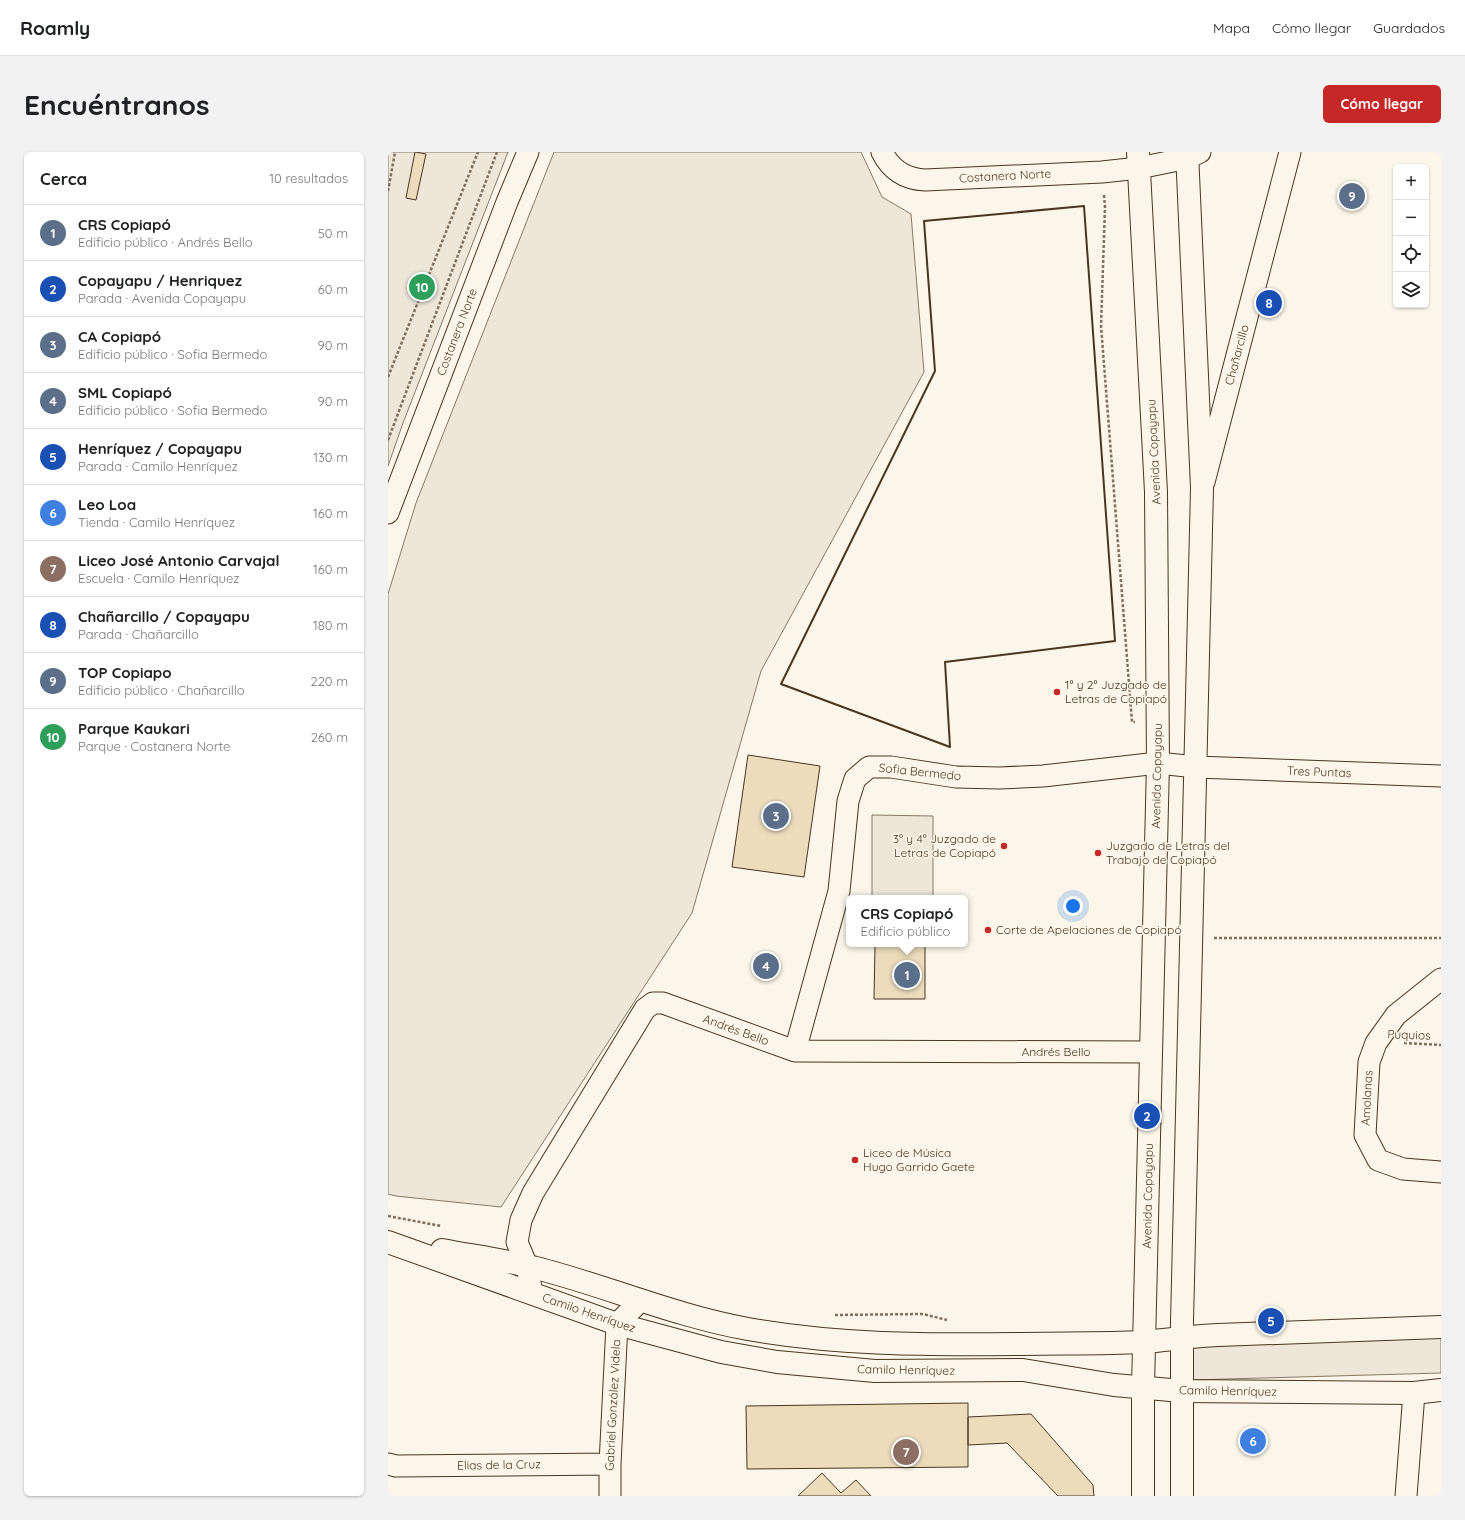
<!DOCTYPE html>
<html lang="es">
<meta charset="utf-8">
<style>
:root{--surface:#fff;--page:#f2f2f2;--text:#202124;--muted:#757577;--line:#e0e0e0;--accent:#c62828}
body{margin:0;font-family:Quicksand,sans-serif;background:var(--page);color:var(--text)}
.controls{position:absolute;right:12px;top:12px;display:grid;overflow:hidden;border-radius:6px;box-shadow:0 1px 3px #0004}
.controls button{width:36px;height:36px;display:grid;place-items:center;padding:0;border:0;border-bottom:1px solid var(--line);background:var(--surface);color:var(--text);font:20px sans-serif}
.you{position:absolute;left:685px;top:754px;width:14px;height:14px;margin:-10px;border:3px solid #fff;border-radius:50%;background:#1a73e8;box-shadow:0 0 0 6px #1a73e833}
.badge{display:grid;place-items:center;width:26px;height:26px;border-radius:50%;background:var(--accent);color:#fff;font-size:13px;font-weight:700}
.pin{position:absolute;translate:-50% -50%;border:2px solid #fff;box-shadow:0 1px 4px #0006}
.popup{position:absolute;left:458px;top:743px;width:122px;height:52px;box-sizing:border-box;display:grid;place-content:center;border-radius:6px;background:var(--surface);filter:drop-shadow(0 1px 3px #0005);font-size:13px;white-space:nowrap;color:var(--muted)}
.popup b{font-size:15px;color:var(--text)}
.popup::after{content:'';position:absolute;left:50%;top:100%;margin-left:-8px;border:8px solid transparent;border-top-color:var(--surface)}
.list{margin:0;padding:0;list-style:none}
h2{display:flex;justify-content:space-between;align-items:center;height:52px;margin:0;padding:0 16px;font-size:17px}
h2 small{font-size:13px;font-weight:400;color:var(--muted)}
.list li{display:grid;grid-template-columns:26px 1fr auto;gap:12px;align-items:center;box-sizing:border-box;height:56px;padding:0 16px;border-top:1px solid var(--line)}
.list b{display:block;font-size:15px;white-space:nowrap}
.list p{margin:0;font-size:13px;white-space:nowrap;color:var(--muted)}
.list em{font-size:13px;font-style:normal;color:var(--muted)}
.icon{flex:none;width:22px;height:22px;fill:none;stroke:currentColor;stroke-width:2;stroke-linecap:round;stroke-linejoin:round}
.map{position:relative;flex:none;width:1053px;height:1344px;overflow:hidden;border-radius:6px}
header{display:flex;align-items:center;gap:24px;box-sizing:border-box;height:56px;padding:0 20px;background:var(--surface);border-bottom:1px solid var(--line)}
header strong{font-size:19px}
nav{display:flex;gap:22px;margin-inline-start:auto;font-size:14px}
.intro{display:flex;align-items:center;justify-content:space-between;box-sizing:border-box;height:96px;padding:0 24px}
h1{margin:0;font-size:28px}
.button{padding:10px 18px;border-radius:6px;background:var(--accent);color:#fff;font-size:14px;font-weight:700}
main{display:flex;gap:24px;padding:0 24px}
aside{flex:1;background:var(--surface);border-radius:6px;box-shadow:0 1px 3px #0004}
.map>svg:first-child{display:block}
.green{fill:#ede6d9;stroke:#887966}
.building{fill:#ecdcbc;stroke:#4a3520}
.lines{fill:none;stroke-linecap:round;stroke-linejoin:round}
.street-casing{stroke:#4a3520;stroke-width:23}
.primary-casing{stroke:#4a3520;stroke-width:24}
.highway-casing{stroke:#4a3520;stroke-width:24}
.path{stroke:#7f6f5c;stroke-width:2.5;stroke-dasharray:3 2;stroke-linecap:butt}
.street{stroke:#fbf6e9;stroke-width:21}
.primary{stroke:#fbf6e9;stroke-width:22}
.highway{stroke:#fbf6e9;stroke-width:22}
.wall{stroke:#4a3520;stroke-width:2}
.poi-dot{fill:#c62828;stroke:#fbf6e9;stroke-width:1.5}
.labels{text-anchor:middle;stroke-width:3;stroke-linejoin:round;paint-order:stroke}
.street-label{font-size:12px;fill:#4a3520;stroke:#fbf6e9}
.poi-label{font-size:12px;fill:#4a3520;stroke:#fbf6e9;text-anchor:start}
</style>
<header>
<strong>Roamly</strong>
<nav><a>Mapa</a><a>Cómo llegar</a><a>Guardados</a></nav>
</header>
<div class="intro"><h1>Encuéntranos</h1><a class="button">Cómo llegar</a></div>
<main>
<aside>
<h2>Cerca<small>10 resultados</small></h2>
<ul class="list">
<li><span class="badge" style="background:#5c6f8a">1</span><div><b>CRS Copiapó</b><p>Edificio público · Andrés Bello</p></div><em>50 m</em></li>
<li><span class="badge" style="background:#1a4fb4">2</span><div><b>Copayapu / Henriquez</b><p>Parada · Avenida Copayapu</p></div><em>60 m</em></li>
<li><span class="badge" style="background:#5c6f8a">3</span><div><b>CA Copiapó</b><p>Edificio público · Sofia Bermedo</p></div><em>90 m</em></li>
<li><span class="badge" style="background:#5c6f8a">4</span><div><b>SML Copiapó</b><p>Edificio público · Sofia Bermedo</p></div><em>90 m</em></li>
<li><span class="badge" style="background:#1a4fb4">5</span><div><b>Henríquez / Copayapu</b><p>Parada · Camilo Henríquez</p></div><em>130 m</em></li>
<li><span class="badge" style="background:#3f7fe0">6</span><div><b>Leo Loa</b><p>Tienda · Camilo Henríquez</p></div><em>160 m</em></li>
<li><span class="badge" style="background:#8d6e63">7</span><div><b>Liceo José Antonio Carvajal</b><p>Escuela · Camilo Henríquez</p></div><em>160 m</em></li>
<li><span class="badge" style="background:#1a4fb4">8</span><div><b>Chañarcillo / Copayapu</b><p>Parada · Chañarcillo</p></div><em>180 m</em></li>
<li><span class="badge" style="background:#5c6f8a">9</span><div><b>TOP Copiapo</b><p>Edificio público · Chañarcillo</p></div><em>220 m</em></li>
<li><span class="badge" style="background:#2e9e5b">10</span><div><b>Parque Kaukari</b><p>Parque · Costanera Norte</p></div><em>260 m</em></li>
</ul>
</aside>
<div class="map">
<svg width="1053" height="1344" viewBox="0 0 1053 1344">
<rect width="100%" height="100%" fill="#fbf6e9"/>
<path class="green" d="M 0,0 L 120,0 L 15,271 L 0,314 Z
M 166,0 L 473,0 L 494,45 L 523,62 L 536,220 L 373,519 L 304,761 L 113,1055 L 8,1044 L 0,1042 L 0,442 L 28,351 Z
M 484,663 L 545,664 L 545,746 L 484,746 Z
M 1053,1180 L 1053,1221 L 803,1228 L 803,1190 Z"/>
<path class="building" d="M 27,0 L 38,2 L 28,48 L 18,46 Z
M 360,603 L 432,614 L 416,725 L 344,715 Z
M 487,793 L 537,793 L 537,847 L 486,847 Z
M 580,1251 L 580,1315 L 359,1317 L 358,1254 Z
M 643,1262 L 705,1333 L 706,1344 L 670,1344 L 619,1291 L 580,1293 L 580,1265 Z
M 434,1321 L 453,1341 L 468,1328 L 483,1344 L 410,1344 Z"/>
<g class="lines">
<g class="street-casing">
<path id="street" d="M 494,0 C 503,18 517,27 537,28 L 714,20 L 751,16 L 800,6 L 812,0
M 816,330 L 902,0
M 0,361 L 119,50 L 140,0
M 1053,827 L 1008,863 L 988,891 L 981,910 L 977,983 L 990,1008 L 1015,1017 L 1053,1020
M 407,899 L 451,739 L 460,649 L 467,627 L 481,615 L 503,615 L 568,625 L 611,626 L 655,624 L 770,611 L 808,615 L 1053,624
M 144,1141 L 139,1114 L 129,1090 L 133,1068 L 145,1041 L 257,857 L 265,851 L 275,851 L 407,899 L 763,900
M 0,1312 L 8,1314 L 222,1312
M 222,1344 L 222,1312 L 229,1172 L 253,1148
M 1018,1344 L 1026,1241"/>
</g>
<g class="primary-casing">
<path id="primary" d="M 0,1090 L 229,1172 L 333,1200 L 389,1210 L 487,1219 L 635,1218 L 726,1233 L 794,1239 L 1026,1241 L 1053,1238
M 54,1098 C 85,1104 117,1108 148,1116 C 219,1134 287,1164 360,1177 C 449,1193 538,1193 628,1192 C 670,1191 713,1192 755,1190 C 780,1188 805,1184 830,1183 L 1053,1175"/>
</g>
<g class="highway-casing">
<path id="highway" d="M 750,0 L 768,340 L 770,611 L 755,1235 L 755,1344
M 794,1344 L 794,1170 L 814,336 L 799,0"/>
</g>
<path class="path" d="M 0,39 L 7,0
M 716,43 L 717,55 L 713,174 L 744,570 L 747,570
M 0,225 L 90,0
M 0,288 L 109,0
M 826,786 L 1053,786
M 1016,891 L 1053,893
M 0,1064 L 53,1074
M 447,1163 L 535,1162 L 559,1168"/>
<use href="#street" class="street"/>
<use href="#primary" class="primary"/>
<use href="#highway" class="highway"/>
<path class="wall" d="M 696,54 L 727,489 L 557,510 L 562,595 L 393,532 L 547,219 L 536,69 Z"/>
</g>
<g class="poi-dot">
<circle cx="669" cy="540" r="4"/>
<circle cx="616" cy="694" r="4"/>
<circle cx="710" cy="701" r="4"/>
<circle cx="600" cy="778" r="4"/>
<circle cx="467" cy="1008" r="4"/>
</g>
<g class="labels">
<g class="street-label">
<text transform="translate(617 24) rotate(-3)" y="4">Costanera Norte</text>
<text transform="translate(69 180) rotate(-69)" y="4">Costanera Norte</text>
<text transform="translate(849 203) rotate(-75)" y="4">Chañarcillo</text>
<text transform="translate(766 300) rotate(-93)" y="4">Avenida Copayapu</text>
<text transform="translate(532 620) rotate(6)" y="4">Sofia Bermedo</text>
<text transform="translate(931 620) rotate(2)" y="4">Tres Puntas</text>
<text transform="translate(769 624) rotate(-89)" y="4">Avenida Copayapu</text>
<text transform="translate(348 878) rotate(20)" y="4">Andrés Bello</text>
<text transform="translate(1021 883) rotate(2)" y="4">Puquios</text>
<text x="668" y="904">Andrés Bello</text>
<text transform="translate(979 946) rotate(-87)" y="4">Amolanas</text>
<text transform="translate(760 1044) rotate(-89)" y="4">Avenida Copayapu</text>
<text transform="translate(201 1161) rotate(19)" y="4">Camilo Henríquez</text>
<text transform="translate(518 1218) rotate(1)" y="4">Camilo Henríquez</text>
<text transform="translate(840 1239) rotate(1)" y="4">Camilo Henríquez</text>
<text transform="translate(225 1253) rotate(-87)" y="4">Gabriel González Videla</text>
<text transform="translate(111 1313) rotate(-1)" y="4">Elias de la Cruz</text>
</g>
<g class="poi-label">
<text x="677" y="537">1° y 2° Juzgado de<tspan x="677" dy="14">Letras de Copiapó</tspan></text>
<text x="608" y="691" text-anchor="end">3° y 4° Juzgado de<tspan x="608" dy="14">Letras de Copiapó</tspan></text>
<text x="718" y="698">Juzgado de Letras del<tspan x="718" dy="14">Trabajo de Copiapó</tspan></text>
<text x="608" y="782">Corte de Apelaciones de Copiapó</text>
<text x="475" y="1005">Liceo de Música<tspan x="475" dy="14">Hugo Garrido Gaete</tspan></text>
</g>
</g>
</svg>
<div class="controls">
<button>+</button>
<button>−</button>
<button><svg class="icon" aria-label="locate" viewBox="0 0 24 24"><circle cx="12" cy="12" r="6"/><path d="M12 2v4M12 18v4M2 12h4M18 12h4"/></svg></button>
<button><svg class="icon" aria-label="layers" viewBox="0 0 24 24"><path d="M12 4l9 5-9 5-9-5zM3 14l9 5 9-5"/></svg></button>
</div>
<div class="you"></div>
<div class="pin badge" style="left:519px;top:823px;background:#5c6f8a">1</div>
<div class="popup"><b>CRS Copiapó</b>Edificio público</div>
<div class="pin badge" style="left:759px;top:964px;background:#1a4fb4">2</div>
<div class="pin badge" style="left:388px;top:664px;background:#5c6f8a">3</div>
<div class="pin badge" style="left:378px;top:814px;background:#5c6f8a">4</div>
<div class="pin badge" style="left:883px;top:1169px;background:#1a4fb4">5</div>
<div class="pin badge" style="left:865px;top:1289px;background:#3f7fe0">6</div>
<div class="pin badge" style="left:518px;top:1300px;background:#8d6e63">7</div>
<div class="pin badge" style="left:881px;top:151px;background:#1a4fb4">8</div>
<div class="pin badge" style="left:964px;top:44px;background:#5c6f8a">9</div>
<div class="pin badge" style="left:34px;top:135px;background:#2e9e5b">10</div>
</div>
</main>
